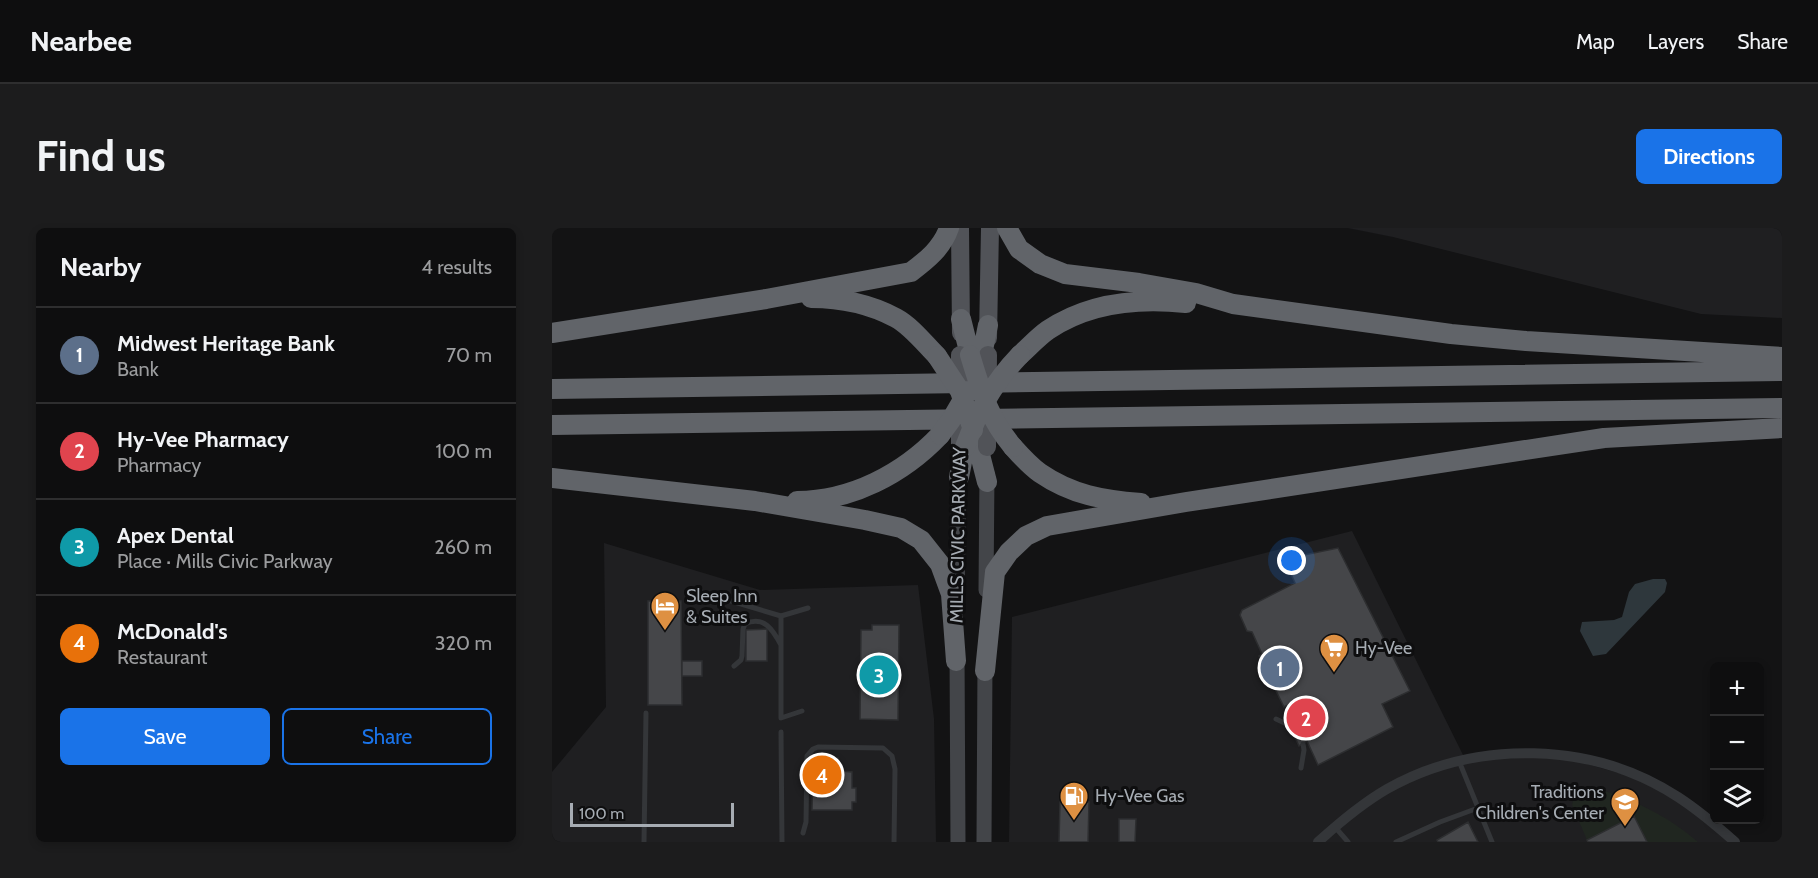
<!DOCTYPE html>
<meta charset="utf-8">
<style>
:root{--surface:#0e0e0f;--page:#1c1c1d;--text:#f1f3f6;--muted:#9b9c9e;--line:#2e2e2f;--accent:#1a73e8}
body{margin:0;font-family:Cabin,sans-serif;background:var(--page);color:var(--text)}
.controls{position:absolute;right:18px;bottom:18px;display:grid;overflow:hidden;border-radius:9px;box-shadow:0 3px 9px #0003}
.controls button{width:54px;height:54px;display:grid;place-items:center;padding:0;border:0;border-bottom:2px solid var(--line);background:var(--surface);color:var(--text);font:30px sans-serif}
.scale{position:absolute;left:18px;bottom:15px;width:164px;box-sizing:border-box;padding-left:6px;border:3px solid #a6acb3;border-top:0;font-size:16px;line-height:21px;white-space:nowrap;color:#a6acb3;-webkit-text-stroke:4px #0e0e0f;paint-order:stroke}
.you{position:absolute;left:740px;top:333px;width:21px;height:21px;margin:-15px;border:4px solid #fff;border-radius:50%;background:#1a73e8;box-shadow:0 0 0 9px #1a73e833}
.badge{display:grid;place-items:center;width:39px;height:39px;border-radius:50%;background:var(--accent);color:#fff;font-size:20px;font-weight:700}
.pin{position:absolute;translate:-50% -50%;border:3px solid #fff;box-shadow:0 2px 6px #0006}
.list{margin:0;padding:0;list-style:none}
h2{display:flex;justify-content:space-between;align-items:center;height:78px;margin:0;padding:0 24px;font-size:26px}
h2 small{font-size:20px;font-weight:400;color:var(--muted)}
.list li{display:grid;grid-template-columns:39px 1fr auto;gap:18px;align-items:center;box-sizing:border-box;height:96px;padding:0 24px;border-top:2px solid var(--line)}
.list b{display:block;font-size:22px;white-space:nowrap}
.list p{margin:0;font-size:20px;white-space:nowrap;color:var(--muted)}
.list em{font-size:20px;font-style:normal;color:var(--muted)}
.actions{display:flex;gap:12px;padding:18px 24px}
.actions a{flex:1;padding:14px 0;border:2px solid var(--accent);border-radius:9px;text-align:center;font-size:21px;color:var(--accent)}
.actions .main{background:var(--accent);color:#fff}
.icon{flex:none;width:33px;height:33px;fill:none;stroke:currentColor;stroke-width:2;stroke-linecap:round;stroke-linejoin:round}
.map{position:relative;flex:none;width:1230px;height:614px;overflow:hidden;border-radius:9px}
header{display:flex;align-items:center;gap:36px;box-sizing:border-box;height:84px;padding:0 30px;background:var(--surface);border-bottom:2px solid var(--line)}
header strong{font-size:28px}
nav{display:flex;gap:33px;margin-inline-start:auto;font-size:21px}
.intro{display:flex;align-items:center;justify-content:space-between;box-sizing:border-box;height:144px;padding:0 36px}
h1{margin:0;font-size:42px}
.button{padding:15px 27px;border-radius:9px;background:var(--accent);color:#fff;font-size:21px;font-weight:700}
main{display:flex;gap:36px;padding:0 36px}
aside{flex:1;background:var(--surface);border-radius:9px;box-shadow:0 3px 9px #0003}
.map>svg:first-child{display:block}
.built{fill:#1f1f21}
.green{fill:#202620}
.water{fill:#2e373c}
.building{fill:#454649;stroke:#2d2e30;stroke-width:1.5}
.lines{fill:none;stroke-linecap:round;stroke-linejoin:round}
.lane{stroke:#343639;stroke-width:5}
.street{stroke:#343639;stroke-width:10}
.secondary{stroke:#434549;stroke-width:15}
.primary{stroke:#515358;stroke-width:18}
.highway{stroke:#616469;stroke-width:20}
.primary-bridge{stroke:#515358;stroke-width:18}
.highway-bridge{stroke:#616469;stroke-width:20}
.labels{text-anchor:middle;stroke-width:6;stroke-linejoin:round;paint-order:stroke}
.street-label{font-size:18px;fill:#a6acb3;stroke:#0e0e0f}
.poi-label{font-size:18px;fill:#a6acb3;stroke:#0e0e0f;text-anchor:start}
</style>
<header>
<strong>Nearbee</strong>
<nav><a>Map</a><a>Layers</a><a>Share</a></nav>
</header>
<div class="intro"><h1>Find us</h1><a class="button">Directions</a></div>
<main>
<aside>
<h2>Nearby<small>4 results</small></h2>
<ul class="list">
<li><span class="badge" style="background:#5c6f8a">1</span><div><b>Midwest Heritage Bank</b><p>Bank</p></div><em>70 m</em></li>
<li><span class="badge" style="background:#e0444e">2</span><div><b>Hy-Vee Pharmacy</b><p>Pharmacy</p></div><em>100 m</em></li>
<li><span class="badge" style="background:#0f9aa8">3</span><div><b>Apex Dental</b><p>Place · Mills Civic Parkway</p></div><em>260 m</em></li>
<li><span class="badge" style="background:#e8710a">4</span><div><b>McDonald's</b><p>Restaurant</p></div><em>320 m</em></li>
</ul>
<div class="actions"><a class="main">Save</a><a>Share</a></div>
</aside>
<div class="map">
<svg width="1230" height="614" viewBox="0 0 1230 614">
<rect width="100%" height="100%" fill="#131314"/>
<path class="built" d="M 796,0 L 1230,0 L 1230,90 L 1149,86 L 841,9 Z
M 800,303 L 913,531 L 1003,527 L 1102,555 L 1183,614 L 457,614 L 460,389 Z
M 52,315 L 208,362 L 366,357 L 382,491 L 384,614 L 0,614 L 0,544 L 54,479 Z"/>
<path class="green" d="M 1036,558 C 1076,569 1114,586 1146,614 L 1095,614 L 1082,588 L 1035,612 L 1020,577 L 1023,565 Z"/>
<path class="water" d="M 1101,351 L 1113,351 L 1115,355 L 1113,364 L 1054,426 L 1041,428 L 1028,403 L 1030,394 L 1062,392 L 1070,389 L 1077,364 L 1083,356 Z"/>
<path class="building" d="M 786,320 L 858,463 L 830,476 L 841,499 L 766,537 L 755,513 L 747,518 L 741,505 L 748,501 L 736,477 L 732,479 L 707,428 L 710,426 L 700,404 L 695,403 L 688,387 L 690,382 L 743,355 L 732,331 Z
M 96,373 L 129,373 L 130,477 L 96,477 Z
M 320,397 L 347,397 L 346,492 L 308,491 L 309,402 L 320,402 Z
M 215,401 L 215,433 L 194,433 L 194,402 Z
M 130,433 L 150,433 L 150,448 L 130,448 Z
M 269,530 L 286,530 L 285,537 L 290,537 L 290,543 L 300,544 L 300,560 L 304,560 L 304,574 L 300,574 L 300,582 L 260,582 L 261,537 L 269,537 Z
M 508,574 L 537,574 L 536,614 L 507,614 Z
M 1082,588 L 1095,614 L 1036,614 L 1035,612 Z
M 567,591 L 584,591 L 583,614 L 567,614 Z
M 916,594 L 926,614 L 886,614 L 885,612 Z"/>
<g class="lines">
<path class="lane" d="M 149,364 L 229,388 L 229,490 L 250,483
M 229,388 L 256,380
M 182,438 L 189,432 L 190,428 L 191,401 L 193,396 C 212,387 221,402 229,417
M 724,491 L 741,499 L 745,503
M 229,504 L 230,614
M 907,533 L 940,614
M 749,540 L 752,522 L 751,516
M 783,599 L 796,614
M 251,605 L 254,594 L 255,528 L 261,521 L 266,519 L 331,520 L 340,528 L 343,541 L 342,614
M 92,614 L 94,485
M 844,614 L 888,594 L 926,580"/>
<path class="street" d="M 766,614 C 788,594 809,576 835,561 C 924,511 1040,513 1126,569 C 1146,582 1165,598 1183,614"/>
<path class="secondary" d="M 434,362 L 435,245
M 405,374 L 407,239
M 405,422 L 406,614
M 432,614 L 433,434"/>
<path class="primary" d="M 408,0 L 409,105
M 436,110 L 438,0"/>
<path class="highway" d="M 455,0 L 467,21 L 488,36 L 513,46 L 587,55 L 644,65 L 681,76 L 899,106 L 974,113 L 1230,129
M 259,70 C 287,70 318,76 344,90 C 359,98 373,116 385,128
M 409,91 L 418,127
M 0,105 L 214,71 L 359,44 C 375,32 390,20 397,0
M 430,127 L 436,97
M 468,127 C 477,119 486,109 496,102 C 536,75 587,70 634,75
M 0,161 L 1230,143
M 0,197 L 1230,180
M 426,219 L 435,254
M 461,219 C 469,228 478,238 488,245 C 520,267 551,272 589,275
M 407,249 L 413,219
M 0,250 L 203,273 L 313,292 L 349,300 L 369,312 L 388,336 L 399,366 L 404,433
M 245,273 C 299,273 351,246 388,207
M 433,443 L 443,344 L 457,324 L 474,308 L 495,298 L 634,274 L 1052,210 L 1230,200"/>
<path class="primary-bridge" d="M 408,127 L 408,163
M 408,219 L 408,178
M 435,219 L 436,127"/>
<path class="highway-bridge" d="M 418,127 C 429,163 436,189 461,219
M 385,128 L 408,163 L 421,202
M 388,207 L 399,192 L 416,163
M 413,219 C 426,183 441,155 468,127"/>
</g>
<defs>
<g id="hotel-pin" transform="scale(1.5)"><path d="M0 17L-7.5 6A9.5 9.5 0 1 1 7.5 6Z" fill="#de9042" stroke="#0e0e0f"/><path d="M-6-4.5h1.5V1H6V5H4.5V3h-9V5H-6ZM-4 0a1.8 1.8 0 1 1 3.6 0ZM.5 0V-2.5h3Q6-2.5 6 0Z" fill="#fff"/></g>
<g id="supermarket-pin" transform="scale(1.5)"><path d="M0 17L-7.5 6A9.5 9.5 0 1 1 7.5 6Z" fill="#de9042" stroke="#0e0e0f"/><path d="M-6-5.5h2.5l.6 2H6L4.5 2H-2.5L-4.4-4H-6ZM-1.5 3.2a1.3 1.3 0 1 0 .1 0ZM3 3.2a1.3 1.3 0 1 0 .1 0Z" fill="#fff"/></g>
<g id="fuel-pin" transform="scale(1.5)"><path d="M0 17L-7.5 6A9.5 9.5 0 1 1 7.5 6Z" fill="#de9042" stroke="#0e0e0f"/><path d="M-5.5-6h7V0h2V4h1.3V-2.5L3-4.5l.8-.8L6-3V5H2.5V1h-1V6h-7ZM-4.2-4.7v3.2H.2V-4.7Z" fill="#fff"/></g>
<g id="school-pin" transform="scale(1.5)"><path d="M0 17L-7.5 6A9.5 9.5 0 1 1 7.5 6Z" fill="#de9042" stroke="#0e0e0f"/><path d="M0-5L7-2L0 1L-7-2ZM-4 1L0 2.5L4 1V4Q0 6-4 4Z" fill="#fff"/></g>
</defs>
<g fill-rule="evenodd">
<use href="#hotel-pin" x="113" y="378"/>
<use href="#supermarket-pin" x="782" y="420"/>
<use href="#fuel-pin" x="522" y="568"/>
<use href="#school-pin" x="1073" y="574"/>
</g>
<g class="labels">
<g class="street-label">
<text transform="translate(406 307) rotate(-89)" y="6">MILLS CIVIC PARKWAY</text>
</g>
<g class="poi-label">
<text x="134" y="374">Sleep Inn<tspan x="134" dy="21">&amp; Suites</tspan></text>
<text x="803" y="426">Hy-Vee</text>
<text x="1052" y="570" text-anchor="end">Traditions<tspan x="1052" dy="21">Children's Center</tspan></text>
<text x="543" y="574">Hy-Vee Gas</text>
</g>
</g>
</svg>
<div class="controls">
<button>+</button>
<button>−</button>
<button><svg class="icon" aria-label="layers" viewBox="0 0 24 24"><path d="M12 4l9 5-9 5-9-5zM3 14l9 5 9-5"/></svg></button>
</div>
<div class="scale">100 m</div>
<div class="you"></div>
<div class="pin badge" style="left:728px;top:440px;background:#5c6f8a">1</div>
<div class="pin badge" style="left:754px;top:490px;background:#e0444e">2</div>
<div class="pin badge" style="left:327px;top:447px;background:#0f9aa8">3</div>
<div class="pin badge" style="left:270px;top:547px;background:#e8710a">4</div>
</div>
</main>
